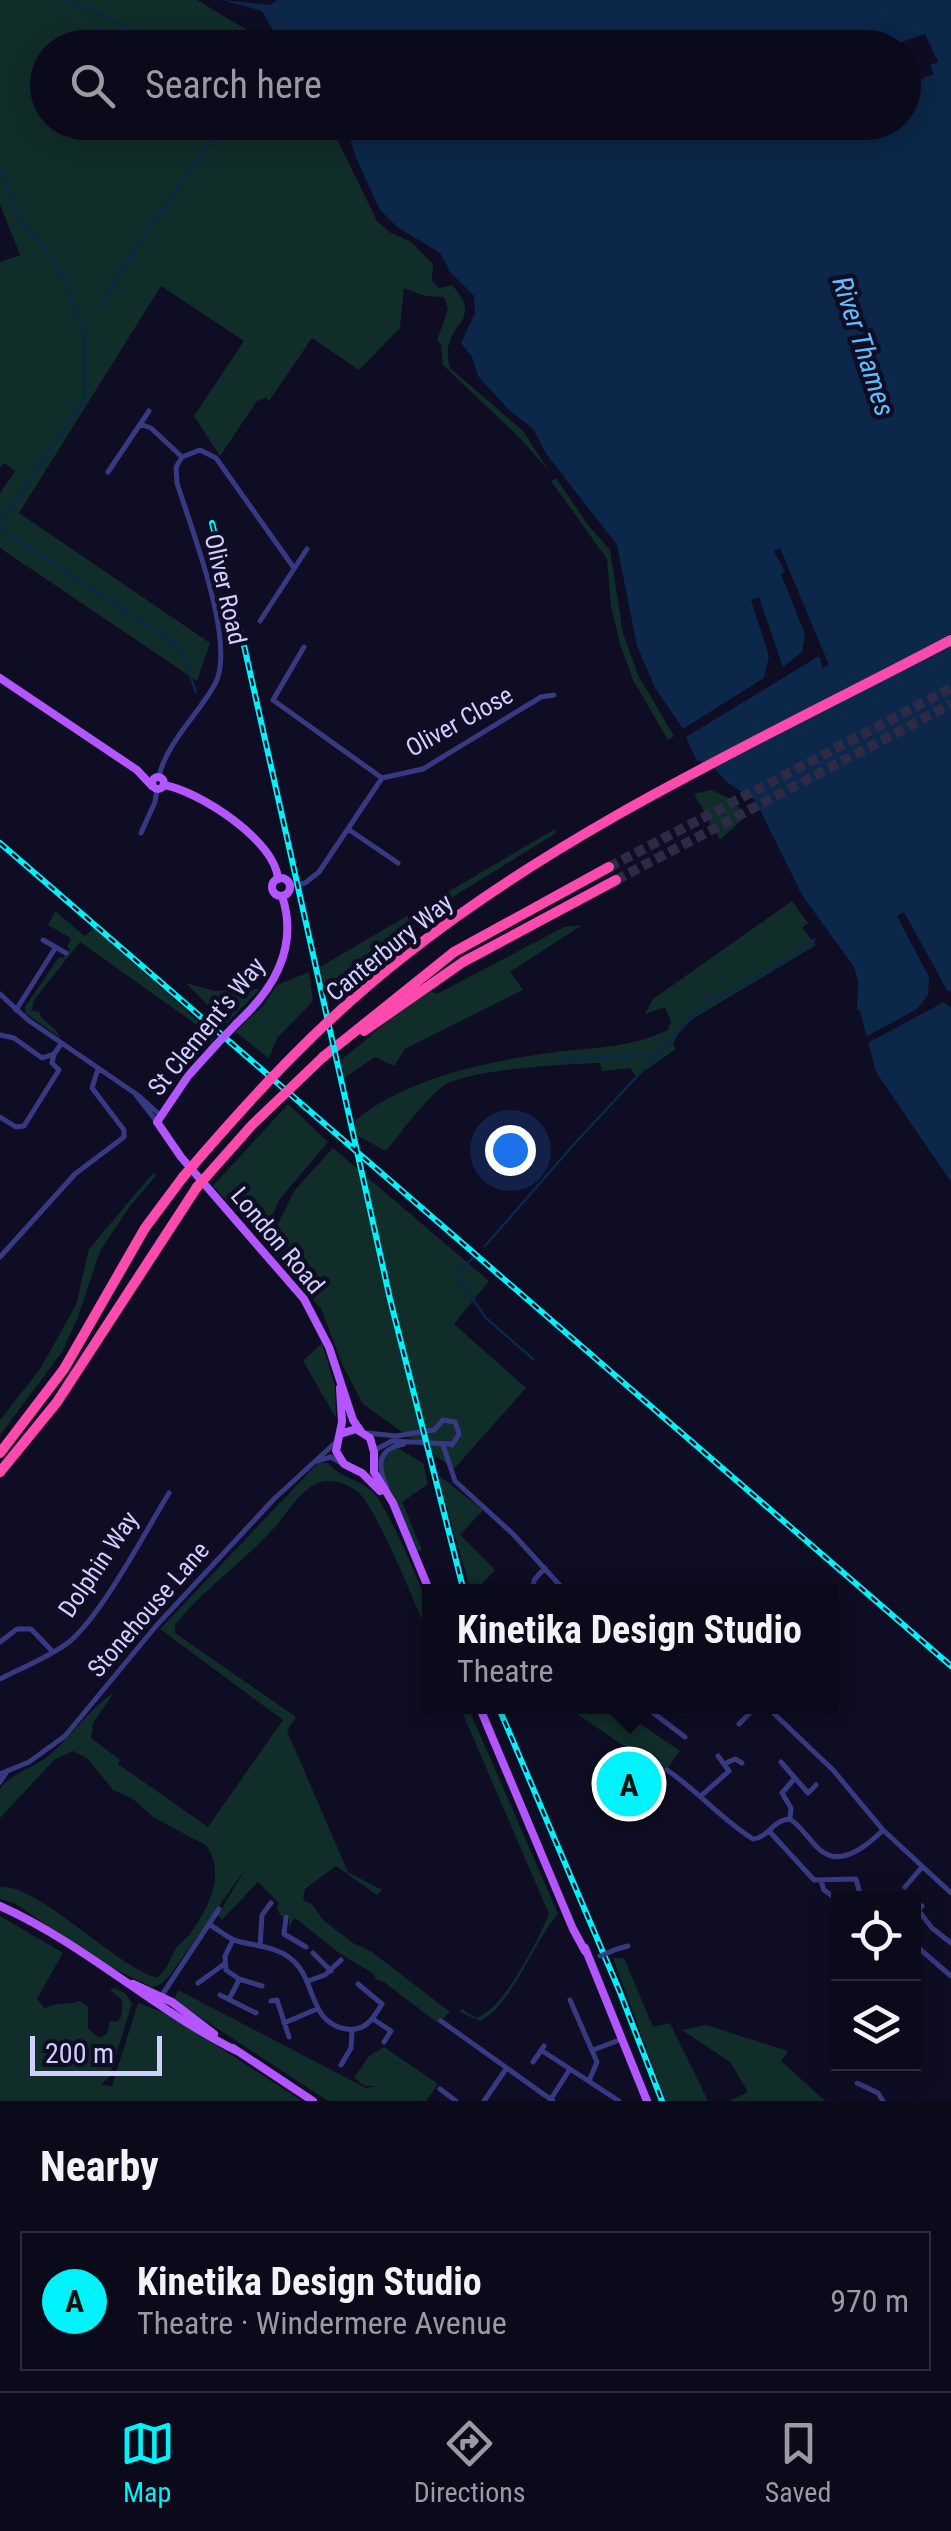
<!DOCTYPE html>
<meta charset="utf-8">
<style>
:root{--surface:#0b0a1a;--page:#141323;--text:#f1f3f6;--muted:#9a9aa2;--line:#2b2b39;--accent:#00f2fa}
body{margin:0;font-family:"Roboto Condensed",sans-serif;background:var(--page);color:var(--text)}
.controls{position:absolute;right:30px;bottom:30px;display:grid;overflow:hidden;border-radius:0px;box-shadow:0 5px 25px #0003}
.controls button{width:90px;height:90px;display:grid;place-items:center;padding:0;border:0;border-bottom:2px solid var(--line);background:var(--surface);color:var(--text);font:50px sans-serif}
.scale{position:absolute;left:30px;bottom:25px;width:132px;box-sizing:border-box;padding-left:10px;border:5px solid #d1cfff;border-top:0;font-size:28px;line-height:35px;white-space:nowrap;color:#d1cfff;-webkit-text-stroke:8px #0f0d23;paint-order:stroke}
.you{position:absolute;left:510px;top:1150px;width:35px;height:35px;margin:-25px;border:8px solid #fff;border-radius:50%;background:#1a73e8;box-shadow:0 0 0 15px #1a73e833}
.badge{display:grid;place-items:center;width:65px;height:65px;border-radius:50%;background:var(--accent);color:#111;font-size:32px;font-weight:700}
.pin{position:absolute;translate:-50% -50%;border:5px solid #fff;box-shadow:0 2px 10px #0006}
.popup{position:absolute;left:422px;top:1584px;width:415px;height:130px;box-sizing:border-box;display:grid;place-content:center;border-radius:0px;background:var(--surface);filter:drop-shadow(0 2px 8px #0005);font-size:32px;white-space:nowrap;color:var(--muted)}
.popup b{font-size:38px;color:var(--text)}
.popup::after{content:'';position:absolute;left:50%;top:100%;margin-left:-20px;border:20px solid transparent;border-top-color:var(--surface)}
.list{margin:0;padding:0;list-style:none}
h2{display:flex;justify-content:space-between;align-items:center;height:130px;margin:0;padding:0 40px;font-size:42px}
h2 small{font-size:32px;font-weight:400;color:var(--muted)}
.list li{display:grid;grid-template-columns:65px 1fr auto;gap:30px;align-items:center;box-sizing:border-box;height:140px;margin:0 20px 20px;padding:0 20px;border:2px solid var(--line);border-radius:0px}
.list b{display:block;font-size:38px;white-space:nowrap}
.list p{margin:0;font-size:32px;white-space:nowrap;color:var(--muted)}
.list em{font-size:32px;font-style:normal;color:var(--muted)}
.icon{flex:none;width:55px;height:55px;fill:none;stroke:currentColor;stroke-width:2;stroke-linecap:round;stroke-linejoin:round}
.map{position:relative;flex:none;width:951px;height:2101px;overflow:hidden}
.search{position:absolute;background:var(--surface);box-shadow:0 5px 25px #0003;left:30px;right:30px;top:30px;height:110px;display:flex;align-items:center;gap:25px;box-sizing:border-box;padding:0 35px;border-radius:55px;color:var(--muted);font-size:38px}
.sheet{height:290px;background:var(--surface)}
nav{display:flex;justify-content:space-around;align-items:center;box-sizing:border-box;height:140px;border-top:2px solid var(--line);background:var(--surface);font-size:28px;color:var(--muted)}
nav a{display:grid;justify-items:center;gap:5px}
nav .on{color:var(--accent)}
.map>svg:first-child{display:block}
.green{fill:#102d2a}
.water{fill:#0b2749}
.pier{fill:#0f0d23}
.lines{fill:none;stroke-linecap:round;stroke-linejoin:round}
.stream{stroke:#0b2749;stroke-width:2.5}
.highway-tunnel{stroke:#2c2a44;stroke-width:10;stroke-dasharray:10 5;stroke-linecap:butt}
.minor{stroke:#373983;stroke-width:5}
.major{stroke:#b456ff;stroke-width:8}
.highway{stroke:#ff4aad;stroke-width:10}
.rail-casing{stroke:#00f2fa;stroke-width:6}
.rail{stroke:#0f0d23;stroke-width:2.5;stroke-dasharray:8;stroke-linecap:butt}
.minor-bridge{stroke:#373983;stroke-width:5}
.major-bridge{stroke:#b456ff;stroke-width:8}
.highway-bridge{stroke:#ff4aad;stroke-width:10}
.labels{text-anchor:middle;stroke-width:9;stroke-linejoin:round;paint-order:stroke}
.street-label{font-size:25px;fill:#d1cfff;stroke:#0f0d23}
.water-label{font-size:28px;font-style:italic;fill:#5dbfff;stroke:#0f0d23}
</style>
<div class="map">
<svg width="951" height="2101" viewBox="0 0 951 2101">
<rect width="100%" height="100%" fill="#0f0d23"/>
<path class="green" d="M 0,0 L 197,0 L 275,47 L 48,48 L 48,122 L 337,123 L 336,137 L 377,221 L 391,233 L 411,242 L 433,264 L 432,280 L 439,288 L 452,285 C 488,325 437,321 450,368 L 523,431 L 549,471 L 518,436 L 443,365 L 441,344 L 437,341 L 448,309 L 444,297 L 425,296 L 404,288 L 400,328 L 359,370 L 312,338 L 269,401 L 266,398 L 257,401 L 220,456 L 194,416 L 244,341 L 161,286 L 19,513 L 210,643 L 197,681 L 0,548 L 0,493 L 15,471 L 4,463 L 0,468 L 0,262 L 20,255 L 0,204 Z
M 556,478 L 588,525 L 610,550 L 623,633 L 638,675 L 674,736 L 668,740 L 633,680 L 620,644 L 611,606 L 607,559 L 551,481 Z
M 711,790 L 731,799 L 746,816 L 720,840 L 694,794 Z
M 555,829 L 556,833 L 435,908 C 404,942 359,963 327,997 L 320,967 Z
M 792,901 L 808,923 L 802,928 L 816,945 L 691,1020 L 681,1029 L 673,1044 L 676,1049 L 636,1077 L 630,1068 L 602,1071 L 600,1063 C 567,1064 469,1069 443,1086 C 427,1097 400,1134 386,1151 L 356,1135 L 355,1121 C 405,1077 498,1059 564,1051 C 603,1047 631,1047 668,1030 L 671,1021 L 665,1007 L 645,1014 L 653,999 Z
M 55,911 L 85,936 L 94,928 L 216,1037 L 210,1043 L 193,1022 L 80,942 L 34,1000 L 32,1010 L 39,1012 C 43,1024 57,1026 60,1038 L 25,1013 L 25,1007 L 59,957 L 63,958 L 70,950 L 67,947 L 71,938 L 48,925 Z
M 582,925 L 510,972 L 523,990 L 405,1049 L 394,1066 L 375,1057 L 344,1078 L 341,1060 L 427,990 L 437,994 L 564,927 Z
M 309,972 L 313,1001 L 277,1038 L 269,1058 L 235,1032 L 263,1006 L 277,985 Z
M 186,983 L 215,991 L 260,989 L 226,1024 Z
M 288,1104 L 328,1142 L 279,1200 L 269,1223 L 256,1231 L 213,1186 Z
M 333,1148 L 489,1281 L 454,1324 L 526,1388 L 454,1469 L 363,1404 L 343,1366 L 321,1309 L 264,1242 L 275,1230 L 294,1191 Z
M 154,1172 L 156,1176 L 130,1206 L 100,1251 L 78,1317 L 62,1352 L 0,1435 L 0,1420 L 40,1369 L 76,1305 L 89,1249 Z
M 322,1343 L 335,1386 L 336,1418 L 303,1361 Z
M 396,1447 L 423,1463 L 428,1484 L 402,1502 L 422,1550 L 416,1552 L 381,1471 L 382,1459 Z
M 318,1463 L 328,1463 C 340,1478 359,1479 373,1492 C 387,1506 425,1592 429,1613 C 430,1620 429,1629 429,1636 C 416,1607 378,1510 358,1492 C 347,1483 327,1477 315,1484 C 298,1493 286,1515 273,1529 C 242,1563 204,1589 175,1625 L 175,1633 L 296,1717 L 287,1731 L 348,1872 L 382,1890 L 377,1895 L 336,1866 L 305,1889 L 303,1900 L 312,1904 L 323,1920 L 353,1943 L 372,1952 L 450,2012 L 438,2023 L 384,1982 L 375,1979 L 374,1974 L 339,1953 L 295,1918 L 289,1927 L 289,1919 L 280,1915 L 277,1908 L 279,1903 L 258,1882 L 222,1920 L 218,1915 L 246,1868 L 170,1975 L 161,1984 L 152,1987 L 108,1966 L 14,1903 L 0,1899 L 0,1887 C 37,1883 115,1966 157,1978 C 167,1969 168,1963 174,1952 C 177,1945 185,1940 190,1934 C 208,1908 226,1877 207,1846 L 153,1817 L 133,1799 L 113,1790 L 87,1758 L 73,1751 L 55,1759 L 0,1818 L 0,1789 C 11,1772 35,1768 51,1754 C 67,1740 99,1699 113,1694 L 93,1723 L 91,1738 L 120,1760 L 118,1764 L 208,1827 L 283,1720 L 160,1629 Z
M 437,1474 L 483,1510 L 460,1535 L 495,1570 L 482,1584 L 480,1591 L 471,1591 Z
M 460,1707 L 468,1707 L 558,1914 C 533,1942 514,2003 480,2021 L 460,2012 L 462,2009 L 476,2018 C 504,2009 538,1940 549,1914 Z
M 567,1707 L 616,1707 L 680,1751 L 662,1776 L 653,1766 Z
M 0,1916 L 63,1953 L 37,1999 L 45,2009 C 56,2001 68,2006 80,2001 L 88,2007 L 88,2028 L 99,2038 L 107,2034 L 110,2021 L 118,2022 L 122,2014 L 122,2000 L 110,1990 L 115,1988 L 126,1994 L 132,2004 L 109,2077 L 101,2085 L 112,2086 L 138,2003 L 168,2014 L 302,2101 L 0,2101 Z
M 613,1958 L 624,1958 L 653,2027 L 670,2023 L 708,2101 L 666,2101 Z
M 178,1990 L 366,2088 L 379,2086 L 365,2086 L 354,2078 L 369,2056 L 384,2047 L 438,2084 L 426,2101 L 328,2101 L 174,2000 Z
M 706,2025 L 788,2051 L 781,2061 L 825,2101 L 729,2101 L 748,2092 L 730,2062 L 682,2030 Z"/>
<path class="water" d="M 222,0 L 271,5 L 277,0 L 951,0 L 951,1182 L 876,1072 L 860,1011 L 857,1009 L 858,981 L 854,967 L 802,895 L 755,800 L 728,783 L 709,763 L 697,761 L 680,724 L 655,688 L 637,646 L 617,545 L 547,455 L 533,429 L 508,409 L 478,376 L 472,357 L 461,343 L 475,313 L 474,296 L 450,272 L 440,253 L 397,227 L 380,210 L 356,158 L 345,123 L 904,122 L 904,48 L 297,47 L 275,34 L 262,11 Z"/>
<path class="pier" d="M 925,34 L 938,62 L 930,65 L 934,74 L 913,82 L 899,43 Z
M 780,548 L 829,665 L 823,668 L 819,656 L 681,740 L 678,732 L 764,678 L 769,656 L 751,600 L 759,597 L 783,667 L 802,652 L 805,634 L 781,574 L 785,572 L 774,551 Z
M 904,912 L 948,992 L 951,991 L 951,1008 L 944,1002 L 864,1045 L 862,1039 L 917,1009 L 928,995 L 929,977 L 897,916 Z"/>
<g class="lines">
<path class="stream" d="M 62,0 L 97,12 L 164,48
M 0,169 L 20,222 L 56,261 L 85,335 L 85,399 L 0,522
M 101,304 L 137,246 L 224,122
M 0,528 L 180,647 L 196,692
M 562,1060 L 654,1054
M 485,1246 L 575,1143 L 711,997 L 717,999 L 779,965 C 789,954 805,952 815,939
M 475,1256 L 455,1274 L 486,1318 L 533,1359"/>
<path class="highway-tunnel" d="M 609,867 L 951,688
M 616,880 L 951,704"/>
<path class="minor" d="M 140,424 L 151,428 L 182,457
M 182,457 L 200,450 L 216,458 L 294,568
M 108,472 L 149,411
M 260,621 L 307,549
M 159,776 C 167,742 198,715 215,684 C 237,644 191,528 177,483 L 176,467 L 182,457
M 382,778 L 423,769 L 541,697 L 554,695
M 348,829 L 398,863
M 141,833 L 155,802 L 157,789
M 289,886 L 305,883 L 319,872 L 382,778 L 273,700 L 304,647
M 43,940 L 66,953
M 0,994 L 28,1020 L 139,1096 L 160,1115
M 16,1010 L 56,947
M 0,1035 L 14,1038 L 42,1058 L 54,1054 L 61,1044
M 136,1095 L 157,1122
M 0,1117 L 16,1127 L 24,1126 L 59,1070 L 52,1063 L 54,1054
M 0,1257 L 75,1174 L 124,1137 L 124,1130 L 92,1088 L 98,1069
M 434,1430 L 443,1420 L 455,1422 L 459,1434 L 452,1445
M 367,1433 L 396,1436 L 433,1430
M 443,1445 L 455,1481 L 513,1534 L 566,1592
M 375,1450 L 392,1441 L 452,1444
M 317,1461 L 331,1457 L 343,1464
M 387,1487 C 377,1466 377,1449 404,1444
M 533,1592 L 534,1580 L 545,1568
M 0,1642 L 17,1629 L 31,1629 L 53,1652
M 0,1679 C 23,1667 48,1658 69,1642 C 103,1613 144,1534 169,1493
M 644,1706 L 685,1737
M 766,1706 L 833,1770 L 883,1830 L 951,1893
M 682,1712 L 686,1706
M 739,1724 L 757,1706
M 781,1762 L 808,1793 L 816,1785
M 726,1763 L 735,1759 L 742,1763
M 667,1770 C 698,1791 721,1819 753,1839 C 768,1838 774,1819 790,1819
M 0,1774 L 29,1762 L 65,1736 L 156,1626 L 274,1499 L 336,1442
M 0,1782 L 6,1773
M 702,1795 L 729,1771 L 718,1756
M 790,1819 C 802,1827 809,1840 819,1849 C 840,1869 868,1845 883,1830
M 790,1819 L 791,1808 L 782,1793 L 795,1778
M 769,1831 L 814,1880 L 856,1879 L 861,1898
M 821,1881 L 824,1890 L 838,1900
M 905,1887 L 922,1867
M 918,1910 L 932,1928 L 951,1943
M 914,1915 L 922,1906
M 286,1917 L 284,1934 L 306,1947
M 210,1925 C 219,1930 227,1938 237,1941 C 255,1946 275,1946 290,1958 C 317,1978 307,2022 346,2029 C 365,2032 373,2019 382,2004 L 358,1984
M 233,1940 L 225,1956 L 226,1970 L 239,1979 L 262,1986
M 914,1944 L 951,1976
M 260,1946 L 262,1915 L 271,1903
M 617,1949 L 628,1946
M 313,1953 L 331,1971
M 308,1981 L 325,1975 L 341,1960
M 198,1983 L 223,1965
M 220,1995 L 256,2013
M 160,1998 L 219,1909
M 229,1999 L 239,1980
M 570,2000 L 597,2062 L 589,2081
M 271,2001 L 277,2000 L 289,2037
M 373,2019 L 391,2031 L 384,2042
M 441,2021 L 553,2101
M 284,2023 L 317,2009
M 541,2050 L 619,2101
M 593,2050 L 622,2039
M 533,2062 L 544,2046
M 341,2065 L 351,2048 L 352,2031
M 857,2083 L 878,2093 L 883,2101
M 440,2089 L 456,2101
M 551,2099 L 570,2069
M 484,2101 L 506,2069"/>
<path class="major" d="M 0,678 L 137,770 L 152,786
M152 783a6 6 0 1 1 12 0a6 6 0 1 1-12 0Z
M 164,785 C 199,791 276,841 278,879
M272 887a9 9 0 1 1 18 0a9 9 0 1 1-18 0Z
M 237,1023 C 274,989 299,947 282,896
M 216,1045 L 188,1076 L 157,1122 L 181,1157 L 304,1299 L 329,1347 L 353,1420 L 360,1430
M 340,1388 L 342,1422 L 336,1451 L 344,1464 L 362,1473 L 380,1491
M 340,1434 L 356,1429 L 370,1438 L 374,1452 L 374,1472 L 393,1503 L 430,1592
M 479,1706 L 573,1929 L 585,1951
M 0,1906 C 85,1944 154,2010 237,2051
M 585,1948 L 647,2101
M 133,1984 L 172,2002 L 214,2034
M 233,2048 L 313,2101"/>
<path class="highway" d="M 364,1031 L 463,962 L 616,880
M 323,1057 L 454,952 L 609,867
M 0,1453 L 64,1369 L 145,1228 L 183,1177
M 0,1472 L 57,1402 L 197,1187"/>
<g class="rail-casing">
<path id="rail" d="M 212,523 L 243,641 L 390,1299 L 464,1592
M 0,843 L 951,1666
M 498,1706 L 619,1990 L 662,2101"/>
</g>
<use href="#rail" class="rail"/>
<path class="minor-bridge" d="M 600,1956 L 617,1949"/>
<path class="major-bridge" d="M 216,1045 L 237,1023"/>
<path class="highway-bridge" d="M 183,1177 C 252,1096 324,1018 408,953 C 572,824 767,737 951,640
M 197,1187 L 252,1125 L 323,1057"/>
</g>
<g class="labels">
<g class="street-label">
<text transform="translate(226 589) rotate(77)" y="9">Oliver Road</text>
<text transform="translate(459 721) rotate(-29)" y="9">Oliver Close</text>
<text transform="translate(389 947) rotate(-39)" y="9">Canterbury Way</text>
<text transform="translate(206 1026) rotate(-51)" y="9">St Clement's Way</text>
<text transform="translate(278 1240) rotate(50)" y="9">London Road</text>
<text transform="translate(98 1564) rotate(-56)" y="9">Dolphin Way</text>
<text transform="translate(148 1609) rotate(-49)" y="9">Stonehouse Lane</text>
</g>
<g class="water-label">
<text transform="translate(864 346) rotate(72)" y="10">River Thames</text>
</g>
</g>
</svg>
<div class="controls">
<button><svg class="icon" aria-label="locate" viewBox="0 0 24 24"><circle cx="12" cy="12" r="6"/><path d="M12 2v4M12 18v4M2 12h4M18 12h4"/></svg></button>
<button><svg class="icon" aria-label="layers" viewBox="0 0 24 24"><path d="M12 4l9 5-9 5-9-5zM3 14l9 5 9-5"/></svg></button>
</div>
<div class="scale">200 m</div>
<div class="you"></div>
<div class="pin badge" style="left:629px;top:1784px">A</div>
<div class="popup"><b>Kinetika Design Studio</b>Theatre</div>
<div class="search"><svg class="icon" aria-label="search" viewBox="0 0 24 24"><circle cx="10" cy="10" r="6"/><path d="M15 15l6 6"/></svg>Search here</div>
</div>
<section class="sheet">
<h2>Nearby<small></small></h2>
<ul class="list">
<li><span class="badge">A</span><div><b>Kinetika Design Studio</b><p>Theatre · Windermere Avenue</p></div><em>970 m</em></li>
</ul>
</section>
<nav>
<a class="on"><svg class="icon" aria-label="map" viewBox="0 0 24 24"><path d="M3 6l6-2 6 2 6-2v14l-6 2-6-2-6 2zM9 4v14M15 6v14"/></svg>Map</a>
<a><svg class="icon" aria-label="directions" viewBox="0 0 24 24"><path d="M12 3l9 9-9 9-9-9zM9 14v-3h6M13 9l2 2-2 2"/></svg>Directions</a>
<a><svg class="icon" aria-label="saved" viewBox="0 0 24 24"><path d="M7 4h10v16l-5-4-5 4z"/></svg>Saved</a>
</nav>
